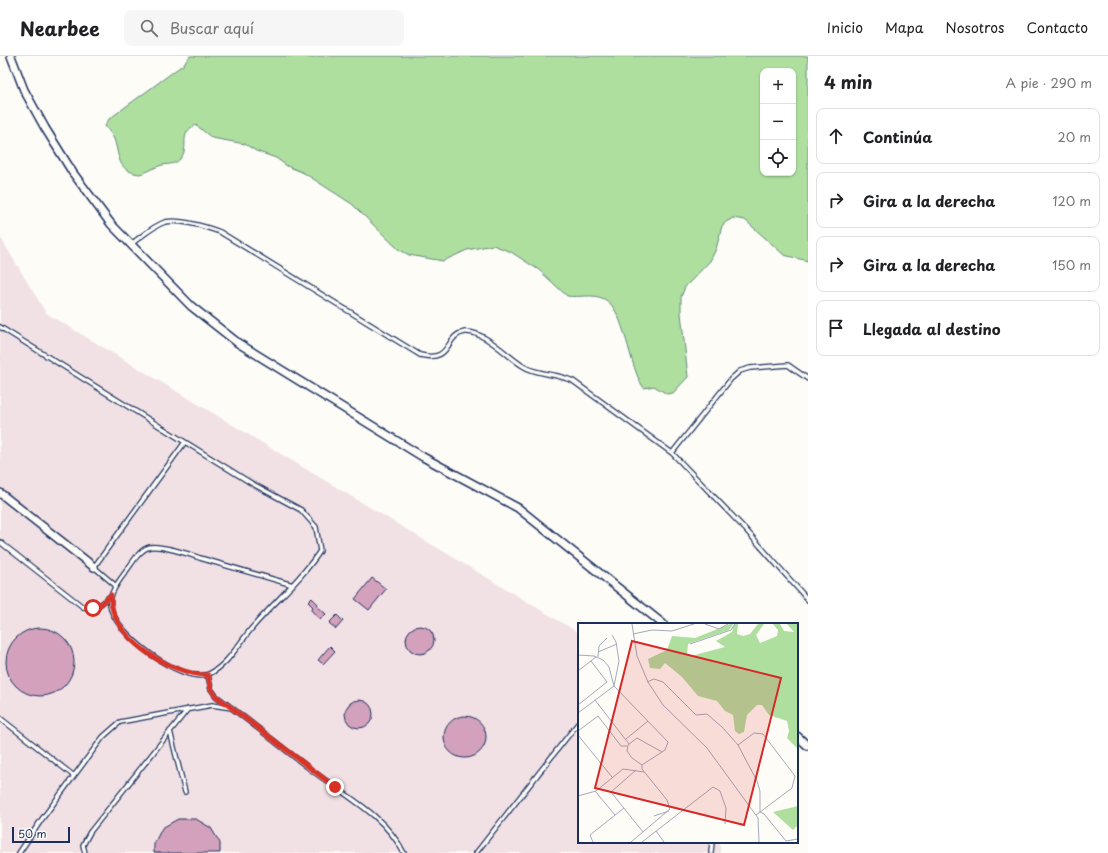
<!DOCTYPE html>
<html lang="es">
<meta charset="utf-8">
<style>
:root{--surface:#fff;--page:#f6f6f6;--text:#202124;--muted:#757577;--line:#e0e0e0}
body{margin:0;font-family:"Playpen Sans",sans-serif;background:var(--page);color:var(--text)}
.controls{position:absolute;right:12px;top:12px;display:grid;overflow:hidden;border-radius:8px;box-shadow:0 1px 3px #0004}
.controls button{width:36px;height:36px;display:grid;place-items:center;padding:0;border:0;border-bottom:1px solid var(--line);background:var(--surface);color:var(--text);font:20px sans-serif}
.scale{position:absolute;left:12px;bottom:10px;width:58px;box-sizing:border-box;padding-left:4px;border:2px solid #1b2f5e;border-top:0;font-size:11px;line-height:14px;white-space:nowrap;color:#1b2f5e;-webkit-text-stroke:3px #fdfcf7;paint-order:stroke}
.stop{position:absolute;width:12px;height:12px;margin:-9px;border:3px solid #d93025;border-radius:50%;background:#fff}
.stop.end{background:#d93025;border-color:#fff;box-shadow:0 1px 4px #0008}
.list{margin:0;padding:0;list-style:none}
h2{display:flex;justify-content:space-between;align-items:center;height:52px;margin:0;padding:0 16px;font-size:17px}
h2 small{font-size:13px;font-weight:400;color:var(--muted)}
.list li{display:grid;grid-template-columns:26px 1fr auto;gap:12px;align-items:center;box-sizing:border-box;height:56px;margin:0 8px 8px;padding:0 8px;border:1px solid var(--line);border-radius:8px}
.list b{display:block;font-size:15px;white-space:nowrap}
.list em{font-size:13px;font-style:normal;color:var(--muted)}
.icon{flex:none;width:22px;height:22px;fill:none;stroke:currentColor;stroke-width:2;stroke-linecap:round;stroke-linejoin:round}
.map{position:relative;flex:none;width:808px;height:797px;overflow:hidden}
header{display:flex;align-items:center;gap:24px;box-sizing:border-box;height:56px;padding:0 20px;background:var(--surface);border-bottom:1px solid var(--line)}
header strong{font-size:19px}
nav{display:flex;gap:22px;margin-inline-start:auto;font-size:14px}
.search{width:280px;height:36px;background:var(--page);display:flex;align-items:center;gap:10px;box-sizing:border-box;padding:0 14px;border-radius:8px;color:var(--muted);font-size:15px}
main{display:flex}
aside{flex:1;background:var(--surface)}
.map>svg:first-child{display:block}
.built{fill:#f1e1e5}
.green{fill:#aedf9f;stroke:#64877e;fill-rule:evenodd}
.building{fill:#d4a1bc;stroke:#1b2f5e}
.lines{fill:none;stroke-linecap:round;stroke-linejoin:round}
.lane-casing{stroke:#1b2f5e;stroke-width:6}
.street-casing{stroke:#1b2f5e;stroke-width:10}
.lane{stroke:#fdfcf7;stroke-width:3.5}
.street{stroke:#fdfcf7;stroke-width:7}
.route{stroke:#d93025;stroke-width:5}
.inset-road{fill:none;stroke:#a3aaba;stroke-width:1}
.view{fill:#d62828;fill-opacity:0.15;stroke:#d62828;stroke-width:2}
.inset-edge{fill:none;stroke:#1b2f5e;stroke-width:2}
</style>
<header>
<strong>Nearbee</strong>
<div class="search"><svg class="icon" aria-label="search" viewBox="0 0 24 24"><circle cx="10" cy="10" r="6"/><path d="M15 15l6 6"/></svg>Buscar aquí</div>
<nav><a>Inicio</a><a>Mapa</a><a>Nosotros</a><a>Contacto</a></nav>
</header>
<main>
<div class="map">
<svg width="808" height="797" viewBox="0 0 808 797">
<rect width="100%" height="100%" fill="#fdfcf7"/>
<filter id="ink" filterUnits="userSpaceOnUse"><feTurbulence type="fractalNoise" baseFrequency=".025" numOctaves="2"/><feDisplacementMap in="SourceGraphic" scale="8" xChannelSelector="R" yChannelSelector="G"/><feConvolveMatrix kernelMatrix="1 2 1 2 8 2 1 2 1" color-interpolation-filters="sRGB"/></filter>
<g filter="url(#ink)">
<path class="built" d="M 0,181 L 46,257 L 579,577 L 579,786 L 720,786 L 720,797 L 0,797 Z"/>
<path class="green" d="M 190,0 L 305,0 L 310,2 L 317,0 L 808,0 L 808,205 L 784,199 L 745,164 L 733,162 L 726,166 L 722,170 L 716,193 L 710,205 L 685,231 L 681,241 L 681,257 L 688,321 L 673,337 L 667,338 L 654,330 L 644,332 C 629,313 625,252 604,243 C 593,237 579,242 567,240 L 539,214 L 511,196 L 493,189 L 467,194 L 443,205 L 409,199 L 398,193 L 352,148 L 304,117 L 287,110 L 276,102 L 256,95 L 245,88 L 212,82 L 196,69 C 177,77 191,91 180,103 C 174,110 166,107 159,110 C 152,112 147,117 139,118 C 116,114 120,100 114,83 C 112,78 108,74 105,70 L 109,63 L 184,8 ZM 763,15 L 793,15 L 793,117 L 763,117 Z"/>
<path class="building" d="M 372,522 L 386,533 L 369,554 L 355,543 Z
M 312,542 L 318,548 L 317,550 L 326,558 L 320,564 L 311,554 L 313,551 L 308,546 Z
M 337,559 L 343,565 L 336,573 L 329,567 Z
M406 584a14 14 0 1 1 28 0a14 14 0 1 1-28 0Z
M6 606a34 34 0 1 1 68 0a34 34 0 1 1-68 0Z
M 330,590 L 335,595 L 323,608 L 318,604 Z
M345 658a14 14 0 1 1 28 0a14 14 0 1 1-28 0Z
M444 681a21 21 0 1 1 42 0a21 21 0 1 1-42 0Z
M 178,763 L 196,763 L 211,772 L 220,787 L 220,797 L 154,797 L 154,788 L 162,772 Z"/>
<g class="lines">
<g class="lane-casing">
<path id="lane" d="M 131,188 C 141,181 153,170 165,166 C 180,163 206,171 220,176 L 420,299 C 453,307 444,279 465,276 C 483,274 508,301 523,310 C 536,319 557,317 573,325 L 672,397 L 746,474 L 808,544
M 0,271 L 251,427 L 301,454 L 316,471 L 320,495 C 301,524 274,546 252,572 C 239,587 228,609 209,618 C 183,630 111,575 110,548 C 110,535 120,524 127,514 C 133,506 140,493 150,491 C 161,489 189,498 200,502 C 231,511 262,520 293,529
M 672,397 L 731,323 L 740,315 L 750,312 L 788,309 L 808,323
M 0,486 L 83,551 C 97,553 102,548 111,539
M 116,530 L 94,511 L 185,386
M 208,619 L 211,633 L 216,640 C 248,664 279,689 310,713 C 344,739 384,758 404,797
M 0,662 L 74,720
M 170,675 L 185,736
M 19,797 L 42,763 L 103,681 L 120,666 L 212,649 L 232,652
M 85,797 L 83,789 L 90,776 L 188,653
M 476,797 L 579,666
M 711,797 L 712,786"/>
</g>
<g class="street-casing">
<path id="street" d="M 11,0 L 24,34 L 45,72 L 73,117 L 111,168 L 191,250 L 238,287 L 327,342 L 423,401 L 518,452 L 663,568
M 0,437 L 94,511
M 797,680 L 808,690"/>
</g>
<use href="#lane" class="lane"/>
<use href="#street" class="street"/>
</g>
</g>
<g class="lines" filter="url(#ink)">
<path class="route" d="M 93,552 L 100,549 L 111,539 C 108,580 170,619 208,619 L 211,633 L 216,640 L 335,731"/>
</g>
<g transform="translate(578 567)">
<rect width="220" height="220" fill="#fdfcf7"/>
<path d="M 152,1 L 155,1 L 151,7 L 110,21 L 109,31 L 113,33 L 147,24 L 138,18 L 154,9 L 156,1 L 160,1 L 159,11 L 165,13 L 172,11 L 180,1 L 186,1 L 178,12 L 182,20 L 199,13 L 200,7 L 195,1 L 202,1 L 206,8 L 216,9 L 209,1 L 220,1 L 220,126 L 209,115 L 211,108 L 209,98 L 191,92 L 184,82 L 179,82 L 169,92 L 166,109 L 161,111 L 157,108 L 155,92 L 147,88 L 139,78 L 120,73 L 104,54 L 87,40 L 82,46 L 72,45 L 70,36 L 89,27 L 94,13 L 117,15 ZM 220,183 L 220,202 L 215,207 L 195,189 Z" fill="#aedf9f"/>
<path class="inset-road" d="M 54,1 L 59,33 L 70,59 L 85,82 L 129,125 L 180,195 L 181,219M 127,1 L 141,6 L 150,1M 55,11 L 74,7 L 94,8 L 116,1M 34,12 L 38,19 L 41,38 L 36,63 L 90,119 L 87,127 L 64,142 L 54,135 L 49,128 L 50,122 L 59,115 L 84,129M 112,21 L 153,7 L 157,1M 20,29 L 39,21M 0,32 L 16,33 L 25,37 L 31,44 L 36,63 L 0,90M 20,34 L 21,23 L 29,15M 0,48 L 18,34M 69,59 L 76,56 L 85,59 L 118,92 L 129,91 L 144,104 L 160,122 L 179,158 L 182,168 L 182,189 L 186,191 L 208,218 L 220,216M 17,77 L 51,121M 0,82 L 29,59 L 13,38M 0,108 L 20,93 L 43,123 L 49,123M 0,112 L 34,154M 48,116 L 70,98M 160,122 L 176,110 L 185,111 L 217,153 L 214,165 L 178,192M 58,147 L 33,169 L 65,209M 17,168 L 37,192M 0,173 L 18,168 L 45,146 L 66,149M 76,193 L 91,188M 78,208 L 86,219M 15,219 L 12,212 L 46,185M 53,219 L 92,186 L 89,177 L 64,146 L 64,142M 64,219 L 135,164 L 142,168 L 148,185 L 147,201"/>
<path class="view" d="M 54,18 L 203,55 L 166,202 L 17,165 Z"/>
<rect width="220" height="220" class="inset-edge"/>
</g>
</svg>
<div class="controls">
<button>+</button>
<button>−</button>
<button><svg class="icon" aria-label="locate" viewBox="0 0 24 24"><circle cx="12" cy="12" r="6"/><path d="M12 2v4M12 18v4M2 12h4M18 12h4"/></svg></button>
</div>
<div class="scale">50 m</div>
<div class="stop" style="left:93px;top:552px"></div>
<div class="stop end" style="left:335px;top:731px"></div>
</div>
<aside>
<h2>4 min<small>A pie · 290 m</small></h2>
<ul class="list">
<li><svg class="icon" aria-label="ahead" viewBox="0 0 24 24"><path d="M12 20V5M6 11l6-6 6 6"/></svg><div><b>Continúa</b></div><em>20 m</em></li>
<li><svg class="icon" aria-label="right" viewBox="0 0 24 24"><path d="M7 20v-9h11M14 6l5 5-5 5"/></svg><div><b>Gira a la derecha</b></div><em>120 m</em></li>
<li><svg class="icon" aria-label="right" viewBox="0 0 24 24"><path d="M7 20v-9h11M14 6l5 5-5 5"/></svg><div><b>Gira a la derecha</b></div><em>150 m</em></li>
<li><svg class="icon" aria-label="arrive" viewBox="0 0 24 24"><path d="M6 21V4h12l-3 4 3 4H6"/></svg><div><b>Llegada al destino</b></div></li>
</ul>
</aside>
</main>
